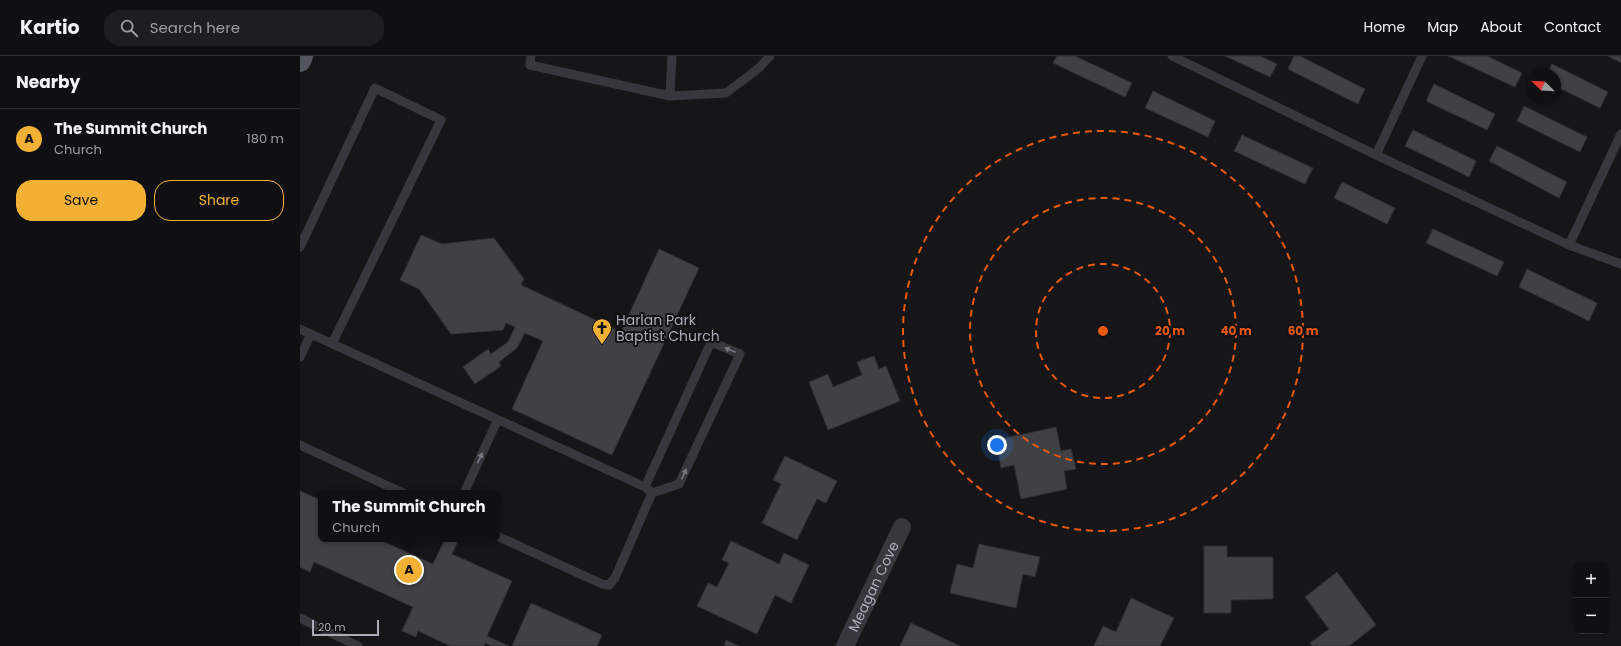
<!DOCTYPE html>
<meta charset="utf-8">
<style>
:root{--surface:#101012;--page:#1e1e20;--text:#f1f3f6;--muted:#9c9d9f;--line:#303032;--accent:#f2b134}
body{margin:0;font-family:Poppins,sans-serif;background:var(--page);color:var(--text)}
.controls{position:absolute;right:12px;bottom:12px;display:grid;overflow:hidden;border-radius:8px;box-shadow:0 1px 3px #0004}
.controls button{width:36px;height:36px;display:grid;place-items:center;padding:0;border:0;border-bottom:1px solid var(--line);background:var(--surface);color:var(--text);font:20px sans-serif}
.compass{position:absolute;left:1225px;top:12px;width:36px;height:36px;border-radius:50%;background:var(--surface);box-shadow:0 1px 3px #0004;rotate:294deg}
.scale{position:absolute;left:12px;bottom:10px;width:67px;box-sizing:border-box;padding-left:4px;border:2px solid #a8adb8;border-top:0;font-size:11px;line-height:14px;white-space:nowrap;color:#a8adb8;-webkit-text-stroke:3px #111113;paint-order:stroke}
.you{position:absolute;left:697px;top:389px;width:14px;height:14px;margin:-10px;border:3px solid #fff;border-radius:50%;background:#1a73e8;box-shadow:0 0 0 6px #1a73e833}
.badge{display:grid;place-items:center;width:26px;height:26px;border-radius:50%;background:var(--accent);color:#111;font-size:13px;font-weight:700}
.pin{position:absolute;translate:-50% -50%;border:2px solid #fff;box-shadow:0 1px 4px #0006}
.popup{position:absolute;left:18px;top:434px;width:182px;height:52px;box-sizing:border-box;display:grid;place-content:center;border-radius:8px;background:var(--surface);filter:drop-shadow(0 1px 3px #0005);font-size:13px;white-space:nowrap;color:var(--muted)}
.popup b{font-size:15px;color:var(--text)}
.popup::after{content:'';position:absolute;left:50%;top:100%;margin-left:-8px;border:8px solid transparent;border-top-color:var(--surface)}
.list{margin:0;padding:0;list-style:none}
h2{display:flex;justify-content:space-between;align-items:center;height:52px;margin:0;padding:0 16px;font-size:17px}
h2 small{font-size:13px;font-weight:400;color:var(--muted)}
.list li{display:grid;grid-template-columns:26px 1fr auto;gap:12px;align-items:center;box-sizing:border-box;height:60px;padding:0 16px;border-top:1px solid var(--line)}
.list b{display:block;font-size:15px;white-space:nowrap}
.list p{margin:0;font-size:13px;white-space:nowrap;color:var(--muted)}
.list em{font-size:13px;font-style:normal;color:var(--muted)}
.actions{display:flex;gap:8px;padding:12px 16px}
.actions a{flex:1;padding:9px 0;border:1px solid var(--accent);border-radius:16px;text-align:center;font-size:14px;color:var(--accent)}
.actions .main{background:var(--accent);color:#111}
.icon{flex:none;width:22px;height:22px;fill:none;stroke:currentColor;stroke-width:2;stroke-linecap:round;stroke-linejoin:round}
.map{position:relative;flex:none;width:1321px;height:590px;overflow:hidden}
header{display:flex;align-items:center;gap:24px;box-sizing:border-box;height:56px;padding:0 20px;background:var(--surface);border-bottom:1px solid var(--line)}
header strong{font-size:19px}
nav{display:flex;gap:22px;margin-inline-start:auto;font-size:14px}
.search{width:280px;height:36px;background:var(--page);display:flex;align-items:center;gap:10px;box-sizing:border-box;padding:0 14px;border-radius:16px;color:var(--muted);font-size:15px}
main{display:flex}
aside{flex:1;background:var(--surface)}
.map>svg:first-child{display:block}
.building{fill:#404145;stroke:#303034}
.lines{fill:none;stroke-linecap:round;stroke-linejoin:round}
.service{stroke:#37383d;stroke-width:9}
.minor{stroke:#37383d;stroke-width:18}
.primary{stroke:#53555c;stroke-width:22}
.oneway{fill:#757881}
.ring{fill:none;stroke:#e8590c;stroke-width:2;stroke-dasharray:7 5}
.labels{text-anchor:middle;stroke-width:4;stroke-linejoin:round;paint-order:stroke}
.poi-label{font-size:14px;fill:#a8adb8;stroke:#111113;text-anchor:start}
.street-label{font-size:14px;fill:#a8adb8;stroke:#111113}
.centre{fill:#e8590c;stroke:#111113;stroke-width:2}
.ring-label{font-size:12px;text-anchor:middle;font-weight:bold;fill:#e8590c;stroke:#111113;stroke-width:4;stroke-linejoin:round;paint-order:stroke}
</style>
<header>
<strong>Kartio</strong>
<div class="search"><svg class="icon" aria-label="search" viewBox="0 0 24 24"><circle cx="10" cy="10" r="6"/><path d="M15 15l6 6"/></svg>Search here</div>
<nav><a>Home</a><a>Map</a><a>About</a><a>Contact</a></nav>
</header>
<main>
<aside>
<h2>Nearby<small></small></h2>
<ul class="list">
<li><span class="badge">A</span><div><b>The Summit Church</b><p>Church</p></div><em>180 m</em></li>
</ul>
<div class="actions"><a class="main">Save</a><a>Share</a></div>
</aside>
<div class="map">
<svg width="1321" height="590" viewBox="0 0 1321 590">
<rect width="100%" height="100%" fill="#161618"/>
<path class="building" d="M 757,0 L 775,0 L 832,27 L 825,41 L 753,7 Z
M 925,0 L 960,0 L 977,8 L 970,21 Z
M 994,0 L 1000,0 L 1065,33 L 1058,48 L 988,13 Z
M 1148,0 L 1187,0 L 1222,17 L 1215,31 Z
M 1308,0 L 1321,0 L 1321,7 Z
M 1252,8 L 1308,36 L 1300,52 L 1255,30 L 1255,18 L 1247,18 Z
M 1134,28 L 1195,58 L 1187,74 L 1126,45 Z
M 853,35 L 915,65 L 908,81 L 845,52 Z
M 1224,50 L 1287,81 L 1280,96 L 1217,65 Z
M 1113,74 L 1176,105 L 1169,121 L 1105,90 Z
M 942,79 L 1013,112 L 1005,128 L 934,95 Z
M 1197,90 L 1267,126 L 1259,142 L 1189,105 Z
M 1042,126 L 1095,152 L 1087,168 L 1034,142 Z
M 1133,173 L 1204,206 L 1197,220 L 1126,187 Z
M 121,179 L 142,188 L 194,182 L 224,223 L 221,229 L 321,276 L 359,193 L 399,212 L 312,399 L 212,353 L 243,285 L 225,277 L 217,292 L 199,306 L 201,310 L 175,328 L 163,311 L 188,293 L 191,298 L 208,286 L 215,271 L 206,267 L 203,274 L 151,278 L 119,233 L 100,224 Z
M 1227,213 L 1297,247 L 1289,265 L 1219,231 Z
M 574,300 L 579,313 L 586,310 L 600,345 L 528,374 L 509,326 L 528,318 L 533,331 L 562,319 L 557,306 Z
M 756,371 L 761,395 L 771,393 L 776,413 L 764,415 L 767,433 L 721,443 L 714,409 L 701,412 L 696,384 Z
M 485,400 L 537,425 L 526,447 L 517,443 L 497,484 L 462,467 L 481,428 L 473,424 Z
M 0,435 L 21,444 L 21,483 L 78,483 L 133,508 L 145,483 L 159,483 L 152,498 L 212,525 L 187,580 L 209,590 L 192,590 L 185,587 L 184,590 L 150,590 L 118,575 L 116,581 L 102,575 L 113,551 L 14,506 L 10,516 L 0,511 Z
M 431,485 L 479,508 L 484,497 L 509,509 L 491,547 L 475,539 L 457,578 L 397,550 L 408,527 L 417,531 L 429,507 L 422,504 Z
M 679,488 L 740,501 L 735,521 L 723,518 L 716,552 L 650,537 L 657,508 L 673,512 Z
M 904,490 L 927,490 L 927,501 L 973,501 L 973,543 L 931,544 L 931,557 L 904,557 Z
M 1037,516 L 1076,569 L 1049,590 L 1012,590 L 1010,587 L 1029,573 L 1005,541 Z
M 831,542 L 874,562 L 860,590 L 794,590 L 803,570 L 816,576 Z
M 231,547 L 302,579 L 297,590 L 212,590 Z
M 611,567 L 660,590 L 600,590 Z
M 426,584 L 439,590 L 424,590 Z"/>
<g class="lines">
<path class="service" d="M 231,0 L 230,9 L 370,40 L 426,37 L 459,12 L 470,0
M 872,0 L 1076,99 L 1269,189 L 1321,208
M 370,40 L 372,0
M 1076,99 L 1122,0
M 1269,189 L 1321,78
M 0,191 L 75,32 L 141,64 L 32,288
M 0,273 L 345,431 L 352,437 L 315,522 L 309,529 L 302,528 L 197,480
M 0,301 L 11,278
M 0,389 L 103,437
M 345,431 L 411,286 L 440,298 L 379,428 L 352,437
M 164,437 L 197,365
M 0,562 L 58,590"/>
<path class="minor" id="s1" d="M 545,590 L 602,471"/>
<path class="primary" d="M 0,5 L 2,0"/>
</g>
<defs><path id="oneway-solid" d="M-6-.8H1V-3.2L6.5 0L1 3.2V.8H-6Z"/></defs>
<g class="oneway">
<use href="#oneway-solid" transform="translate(430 294) rotate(-158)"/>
<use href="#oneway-solid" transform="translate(180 402) rotate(-65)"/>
<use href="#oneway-solid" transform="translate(384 418) rotate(-65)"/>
</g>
<g class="ring">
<circle cx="803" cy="275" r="67"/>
<circle cx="803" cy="275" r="133"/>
<circle cx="803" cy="275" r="200"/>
</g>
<defs>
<g id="church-pin" transform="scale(1)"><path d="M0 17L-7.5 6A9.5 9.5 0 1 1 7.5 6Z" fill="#f2b134" stroke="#111113"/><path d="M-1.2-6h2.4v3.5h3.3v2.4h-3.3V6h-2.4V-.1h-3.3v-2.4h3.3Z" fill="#111"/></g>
</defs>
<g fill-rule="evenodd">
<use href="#church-pin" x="302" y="272"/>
</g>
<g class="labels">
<g class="poi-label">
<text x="316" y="269">Harlan Park<tspan x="316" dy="16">Baptist Church</tspan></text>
</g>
<g class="street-label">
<text dy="5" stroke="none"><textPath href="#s1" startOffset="66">Meagan Cove</textPath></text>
</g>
</g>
<circle cx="803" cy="275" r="6" class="centre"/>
<g class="ring-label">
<text x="870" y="279">20 m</text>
<text x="936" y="279">40 m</text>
<text x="1003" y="279">60 m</text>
</g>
</svg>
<div class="controls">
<button>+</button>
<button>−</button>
</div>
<svg class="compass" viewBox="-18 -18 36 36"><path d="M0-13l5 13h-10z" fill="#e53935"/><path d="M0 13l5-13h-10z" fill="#9c9d9f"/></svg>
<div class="scale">20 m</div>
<div class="you"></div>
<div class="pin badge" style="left:109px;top:514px">A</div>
<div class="popup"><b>The Summit Church</b>Church</div>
</div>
</main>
